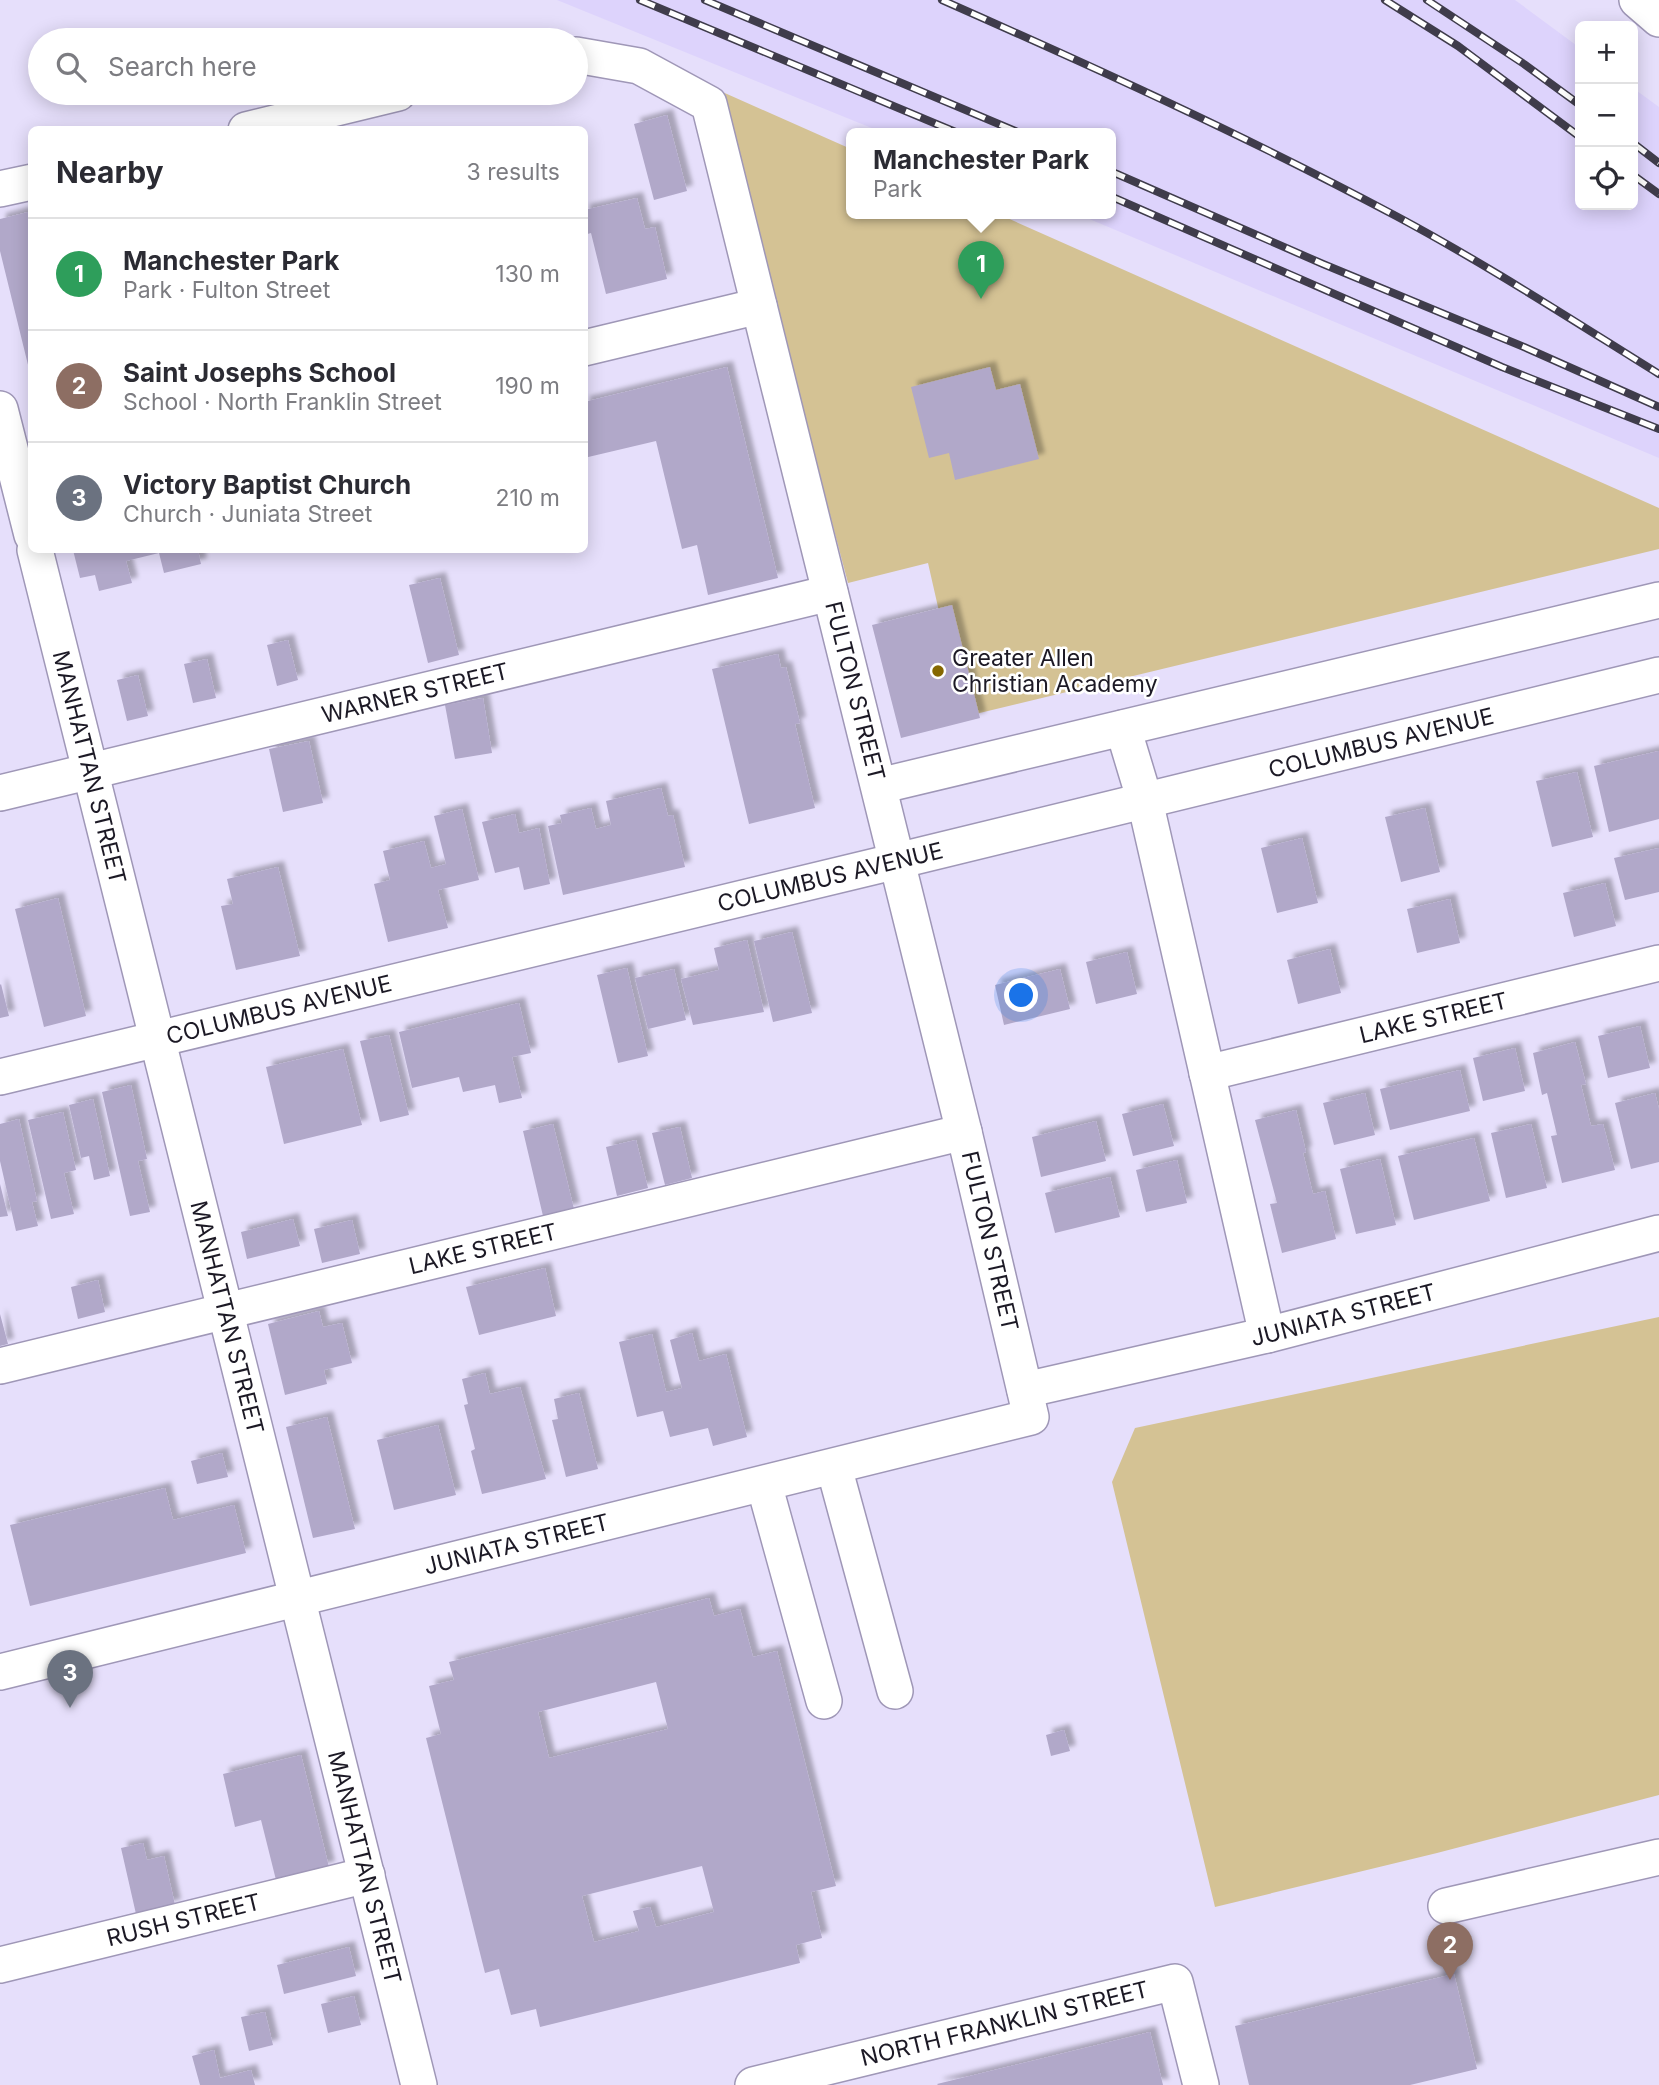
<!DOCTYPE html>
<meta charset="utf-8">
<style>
:root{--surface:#fff;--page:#f7f7f7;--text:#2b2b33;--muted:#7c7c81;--line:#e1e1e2;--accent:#856701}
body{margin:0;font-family:Inter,sans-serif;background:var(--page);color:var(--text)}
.controls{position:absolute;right:21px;top:21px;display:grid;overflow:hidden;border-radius:10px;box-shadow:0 4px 18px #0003}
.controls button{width:63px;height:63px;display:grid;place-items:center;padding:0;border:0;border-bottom:2px solid var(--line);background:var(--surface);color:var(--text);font:35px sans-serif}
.you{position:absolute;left:1022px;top:996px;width:24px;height:24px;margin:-18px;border:5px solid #fff;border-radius:50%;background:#1a73e8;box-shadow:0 0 0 10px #1a73e833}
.badge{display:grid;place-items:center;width:46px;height:46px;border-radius:50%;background:var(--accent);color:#fff;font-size:23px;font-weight:700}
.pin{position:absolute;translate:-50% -58px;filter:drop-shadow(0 2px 4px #0008)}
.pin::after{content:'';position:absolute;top:37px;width:24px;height:21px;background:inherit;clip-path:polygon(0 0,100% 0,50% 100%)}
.popup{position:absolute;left:846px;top:128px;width:270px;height:91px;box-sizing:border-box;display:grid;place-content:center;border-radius:10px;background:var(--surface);filter:drop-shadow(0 2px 5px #0005);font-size:23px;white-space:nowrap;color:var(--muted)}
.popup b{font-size:26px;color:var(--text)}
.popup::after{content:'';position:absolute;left:50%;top:100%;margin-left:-14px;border:14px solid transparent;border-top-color:var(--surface)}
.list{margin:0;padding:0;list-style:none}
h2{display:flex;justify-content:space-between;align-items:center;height:91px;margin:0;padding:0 28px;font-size:30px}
h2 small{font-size:23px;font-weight:400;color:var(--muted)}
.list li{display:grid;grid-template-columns:46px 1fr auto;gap:21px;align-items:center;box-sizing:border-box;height:112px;padding:0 28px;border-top:2px solid var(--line)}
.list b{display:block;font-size:26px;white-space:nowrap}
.list p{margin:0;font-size:23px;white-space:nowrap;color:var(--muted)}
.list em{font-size:23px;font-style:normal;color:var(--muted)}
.icon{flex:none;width:38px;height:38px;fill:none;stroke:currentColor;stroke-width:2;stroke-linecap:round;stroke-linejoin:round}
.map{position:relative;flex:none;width:1659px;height:2085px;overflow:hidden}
.search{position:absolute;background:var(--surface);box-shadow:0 4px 18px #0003;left:28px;top:28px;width:560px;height:77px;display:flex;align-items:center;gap:18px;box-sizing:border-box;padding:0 24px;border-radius:38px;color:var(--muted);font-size:26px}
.panel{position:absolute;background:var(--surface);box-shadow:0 4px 18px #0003;left:28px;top:126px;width:560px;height:427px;border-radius:10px}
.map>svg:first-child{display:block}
.built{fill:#ddd3fc}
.green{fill:#d4c294}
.building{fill:#b1a8c9;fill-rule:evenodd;filter:url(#shadow)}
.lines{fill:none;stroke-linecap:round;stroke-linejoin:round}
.minor-casing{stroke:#9f97b7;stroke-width:38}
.minor{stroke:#fff;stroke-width:35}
.rail-casing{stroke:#3f3c4b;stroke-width:8}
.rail{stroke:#fff;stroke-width:5;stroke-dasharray:16;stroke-linecap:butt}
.poi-dot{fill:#856701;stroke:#fff;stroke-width:2.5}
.labels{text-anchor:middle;stroke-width:5;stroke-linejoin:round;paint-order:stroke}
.poi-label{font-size:23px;fill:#1c1925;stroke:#fff;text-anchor:start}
.street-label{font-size:23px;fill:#1c1925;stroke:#fff}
</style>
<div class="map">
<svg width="1659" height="2085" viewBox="0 0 1659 2085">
<defs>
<filter id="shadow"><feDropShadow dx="6" dy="-6" stdDeviation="2" flood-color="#0004"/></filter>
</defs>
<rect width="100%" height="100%" fill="#e6dffb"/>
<path class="built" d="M 557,0 L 1515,0 L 1580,48 L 1580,205 L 1633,205 L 1633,88 L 1659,107 L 1659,458 L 1075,213 L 1110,213 L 1110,133 L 884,133 Z"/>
<path class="green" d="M 718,90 L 851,149 L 852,213 L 996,213 L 1659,508 L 1659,549 L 963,717 L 928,563 L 848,583 Z
M 1659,1317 L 1659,1795 L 1437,1853 L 1215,1907 L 1112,1482 L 1135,1428 Z"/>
<path class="building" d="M 667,115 L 687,191 L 654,200 L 634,124 Z
M 637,198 L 645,229 L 655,227 L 667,279 L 606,294 L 591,233 L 584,235 L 584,210 Z
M 32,211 L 32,377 L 31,377 L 0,251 L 0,219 Z
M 727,367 L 778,578 L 708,595 L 697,545 L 682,549 L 656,441 L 584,458 L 584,402 Z
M 990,367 L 996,390 L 1020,384 L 1039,459 L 955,480 L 949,453 L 929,458 L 911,387 Z
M 73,550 L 198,550 L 201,564 L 164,573 L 159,553 L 126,561 L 132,583 L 99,591 L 95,575 L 80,578 Z
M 440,578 L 459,655 L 428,663 L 409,585 Z
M 952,605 L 980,718 L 901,738 L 872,625 Z
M 288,640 L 298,680 L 277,686 L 267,645 Z
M 778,654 L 781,668 L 786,667 L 800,723 L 795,724 L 815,808 L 749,824 L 712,669 Z
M 207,659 L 216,698 L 193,703 L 184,664 Z
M 138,675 L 148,716 L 127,721 L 117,680 Z
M 483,698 L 492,753 L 455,759 L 445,705 Z
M 309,741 L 323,803 L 283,812 L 269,749 Z
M 1659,751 L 1659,819 L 1609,832 L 1594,766 Z
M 1577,772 L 1593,837 L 1552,847 L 1536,781 Z
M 661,788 L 668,816 L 673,815 L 685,867 L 563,895 L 548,826 L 562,823 L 560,815 L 591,808 L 596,829 L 611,825 L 606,801 Z
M 1425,808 L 1440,872 L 1401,882 L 1385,817 Z
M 462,809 L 479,880 L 438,890 L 448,928 L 388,942 L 374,884 L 390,880 L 383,851 L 424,841 L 431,868 L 446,864 L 434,816 Z
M 515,814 L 519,833 L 539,828 L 550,884 L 524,890 L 519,867 L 495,873 L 482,822 Z
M 1302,838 L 1318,903 L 1277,913 L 1261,848 Z
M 1659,848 L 1659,892 L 1625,900 L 1614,858 Z
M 278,867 L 300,956 L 236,970 L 221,906 L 233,904 L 227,879 Z
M 1605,883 L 1616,926 L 1574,937 L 1563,893 Z
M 58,898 L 86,1016 L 44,1027 L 15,909 Z
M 1450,899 L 1460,943 L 1417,953 L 1407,909 Z
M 792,932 L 812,1013 L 773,1022 L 754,941 Z
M 747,940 L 764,1012 L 693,1025 L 681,979 L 719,970 L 714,948 Z
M 1330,949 L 1341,993 L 1298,1004 L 1287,960 Z
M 1127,952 L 1137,994 L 1096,1004 L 1086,962 Z
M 627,968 L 648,1056 L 618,1063 L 597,975 Z
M 674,969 L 686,1020 L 648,1029 L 635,978 Z
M 1060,969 L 1070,1009 L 1004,1025 L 995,985 Z
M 1,984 L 9,1016 L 0,1018 L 0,985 Z
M 519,1003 L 531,1053 L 512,1057 L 522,1098 L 499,1103 L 495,1085 L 463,1092 L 459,1077 L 412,1088 L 399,1032 Z
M 1640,1026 L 1650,1068 L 1608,1078 L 1598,1036 Z
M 389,1035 L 409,1115 L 380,1122 L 360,1041 Z
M 1575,1042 L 1586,1084 L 1581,1085 L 1591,1126 L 1603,1124 L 1615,1170 L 1562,1183 L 1551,1136 L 1557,1135 L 1547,1093 L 1542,1095 L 1533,1053 Z
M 1515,1048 L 1525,1091 L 1483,1101 L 1473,1058 Z
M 343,1049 L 362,1125 L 284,1144 L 266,1067 Z
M 1460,1070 L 1470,1111 L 1390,1130 L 1380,1089 Z
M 131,1085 L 147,1159 L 138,1161 L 150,1212 L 130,1216 L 102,1092 Z
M 1365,1093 L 1375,1135 L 1334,1145 L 1323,1103 Z
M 1655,1093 L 1659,1109 L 1659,1162 L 1631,1169 L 1615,1103 Z
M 93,1099 L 110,1176 L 94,1180 L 89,1156 L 81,1158 L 69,1105 Z
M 1163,1104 L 1174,1146 L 1133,1156 L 1122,1114 Z
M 1296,1110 L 1306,1152 L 1303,1153 L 1313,1194 L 1325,1191 L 1336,1239 L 1282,1253 L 1270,1204 L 1277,1203 L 1255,1120 Z
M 63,1112 L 76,1170 L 64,1173 L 74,1214 L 51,1219 L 28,1120 Z
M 19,1119 L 37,1201 L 32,1202 L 38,1226 L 16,1231 L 0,1161 L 0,1124 Z
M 1096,1121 L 1106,1161 L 1041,1177 L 1032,1137 Z
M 553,1124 L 574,1209 L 543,1216 L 523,1131 Z
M 1531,1124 L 1547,1188 L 1506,1198 L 1491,1133 Z
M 680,1127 L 692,1178 L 665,1185 L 652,1133 Z
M 1474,1138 L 1490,1201 L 1414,1220 L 1398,1156 Z
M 636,1140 L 648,1188 L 617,1196 L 606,1147 Z
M 1380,1159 L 1396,1225 L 1356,1234 L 1340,1169 Z
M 1177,1160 L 1187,1203 L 1146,1212 L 1136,1170 Z
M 1110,1177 L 1120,1217 L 1055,1233 L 1045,1193 Z
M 0,1184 L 8,1216 L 0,1217 Z
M 293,1219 L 300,1246 L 247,1259 L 241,1232 Z
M 352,1220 L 360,1254 L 322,1263 L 314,1229 Z
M 545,1268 L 556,1316 L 479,1335 L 466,1287 Z
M 98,1280 L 105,1312 L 78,1319 L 71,1287 Z
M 319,1311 L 323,1327 L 342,1323 L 352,1363 L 324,1370 L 327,1384 L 285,1395 L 268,1324 Z
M 0,1314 L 8,1344 L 0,1346 Z
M 692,1333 L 699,1361 L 726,1354 L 747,1437 L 713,1446 L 708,1428 L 670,1437 L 663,1411 L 637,1417 L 619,1342 L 652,1334 L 666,1392 L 682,1388 L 670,1340 Z
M 485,1373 L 490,1394 L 520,1387 L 546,1479 L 482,1494 L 471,1451 L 475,1449 L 464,1405 L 468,1404 L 462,1379 Z
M 579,1393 L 598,1469 L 566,1477 L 552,1420 L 558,1419 L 554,1399 Z
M 327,1417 L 355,1529 L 313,1538 L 286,1427 Z
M 438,1425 L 456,1495 L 394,1510 L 377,1440 Z
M 222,1453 L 228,1477 L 197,1484 L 191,1461 Z
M 165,1488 L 173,1520 L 234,1505 L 246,1553 L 30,1606 L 10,1525 Z
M 709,1598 L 714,1616 L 740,1609 L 753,1657 L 777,1651 L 836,1886 L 811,1892 L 822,1938 L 796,1945 L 800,1963 L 540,2027 L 536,2009 L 511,2015 L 499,1969 L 485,1973 L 426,1738 L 441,1734 L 429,1686 L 454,1680 L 449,1662 ZM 656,1682 L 668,1729 L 549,1758 L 538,1712 ZM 702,1866 L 714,1912 L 656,1927 L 650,1907 L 633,1911 L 639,1931 L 594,1942 L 582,1896 Z
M 1064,1730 L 1070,1751 L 1051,1756 L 1046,1735 Z
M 301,1755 L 329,1867 L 276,1880 L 261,1820 L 235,1827 L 223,1774 Z
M 143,1843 L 147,1860 L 164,1856 L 175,1905 L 136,1914 L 121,1848 Z
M 349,1947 L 356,1976 L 284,1994 L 277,1965 Z
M 1454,1974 L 1477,2069 L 1410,2085 L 1249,2085 L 1235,2026 Z
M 354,1996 L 361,2025 L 328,2033 L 321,2004 Z
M 265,2012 L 273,2045 L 249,2051 L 241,2017 Z
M 1150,2032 L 1163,2085 L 938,2085 L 937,2084 Z
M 214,2050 L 220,2078 L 251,2070 L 255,2085 L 200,2085 L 192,2056 Z"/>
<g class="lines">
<g class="minor-casing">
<g id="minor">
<path d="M 1637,0 L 1659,19"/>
<path d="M 246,130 L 398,93"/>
<path d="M 0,189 L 32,182"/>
<path d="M 584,348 L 759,306"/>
<path d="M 0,409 L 32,535"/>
<path id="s1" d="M 35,550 L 419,2085"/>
<path d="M 1123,728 L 1145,801 L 1267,1335"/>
<path d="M 879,786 L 1659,600"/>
<path id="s2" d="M 0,793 L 830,593"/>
<path id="s3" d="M 1207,1073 L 1659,963"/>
<path id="s4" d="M 0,1077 L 897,861 L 1659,675"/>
<path id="s5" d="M 0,1366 L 964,1132"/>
<path id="s6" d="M 1025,1390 L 1267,1335 L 1659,1233"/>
<path d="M 834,1467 L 895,1691"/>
<path d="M 764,1484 L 824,1701"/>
<path id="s7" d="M 0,1672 L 1031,1417 L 964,1132 L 709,104 L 639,66 L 576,55"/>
<path d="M 1446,1906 L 1659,1857"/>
<path id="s8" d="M 0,1965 L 367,1875"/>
<path id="s9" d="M 753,2085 L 1175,1982 L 1201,2085"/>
</g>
</g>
<use href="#minor" class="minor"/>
<g class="rail-casing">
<path id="rail" d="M 640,0 L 958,133
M 705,0 L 1020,133
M 942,0 C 1096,68 1248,137 1396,216 C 1486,264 1572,320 1659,374
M 1385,0 L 1458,46 L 1580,137
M 1427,0 L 1524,64 L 1580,105
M 1633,143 L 1659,163
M 1110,171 L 1323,264 L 1524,347 L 1659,407
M 1633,175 L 1659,194
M 1110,196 L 1502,367 L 1659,429"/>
</g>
<use href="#rail" class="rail"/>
</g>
<circle class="poi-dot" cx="938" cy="671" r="7"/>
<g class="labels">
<g class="poi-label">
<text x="952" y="666">Greater Allen<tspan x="952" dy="26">Christian Academy</tspan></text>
</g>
<g class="street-label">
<text transform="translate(855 691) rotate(76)" y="8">FULTON STREET</text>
<text dy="8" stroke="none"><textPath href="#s2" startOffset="427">WARNER STREET</textPath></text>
<text dy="8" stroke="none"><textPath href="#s4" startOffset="1421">COLUMBUS AVENUE</textPath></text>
<text dy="8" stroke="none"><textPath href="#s1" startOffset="224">MANHATTAN STREET</textPath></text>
<text dy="8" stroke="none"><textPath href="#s4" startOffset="854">COLUMBUS AVENUE</textPath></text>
<text dy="8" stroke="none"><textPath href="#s4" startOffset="287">COLUMBUS AVENUE</textPath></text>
<text dy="8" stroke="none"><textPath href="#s3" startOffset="233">LAKE STREET</textPath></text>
<text transform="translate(990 1241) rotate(77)" y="8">FULTON STREET</text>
<text dy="8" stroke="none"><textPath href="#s5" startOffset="497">LAKE STREET</textPath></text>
<text dy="8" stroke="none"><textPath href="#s6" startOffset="327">JUNIATA STREET</textPath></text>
<text dy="8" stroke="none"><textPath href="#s1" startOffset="791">MANHATTAN STREET</textPath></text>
<text dy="8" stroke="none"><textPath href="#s7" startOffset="532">JUNIATA STREET</textPath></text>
<text dy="8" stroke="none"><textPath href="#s1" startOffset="1358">MANHATTAN STREET</textPath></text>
<text dy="8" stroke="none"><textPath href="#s8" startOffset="189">RUSH STREET</textPath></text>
<text dy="8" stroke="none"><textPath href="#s9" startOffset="259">NORTH FRANKLIN STREET</textPath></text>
</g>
</g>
</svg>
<div class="controls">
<button>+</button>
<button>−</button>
<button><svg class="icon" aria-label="locate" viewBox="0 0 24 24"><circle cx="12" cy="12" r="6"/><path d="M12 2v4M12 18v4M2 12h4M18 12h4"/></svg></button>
</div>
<div class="you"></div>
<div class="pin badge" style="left:981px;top:299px;background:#2e9e5b">1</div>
<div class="popup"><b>Manchester Park</b>Park</div>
<div class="pin badge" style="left:1450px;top:1980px;background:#8d6e63">2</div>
<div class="pin badge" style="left:70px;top:1708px;background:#6b7280">3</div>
<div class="search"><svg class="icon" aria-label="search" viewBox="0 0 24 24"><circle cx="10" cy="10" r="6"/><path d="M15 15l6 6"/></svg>Search here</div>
<section class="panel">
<h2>Nearby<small>3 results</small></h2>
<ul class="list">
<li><span class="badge" style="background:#2e9e5b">1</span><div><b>Manchester Park</b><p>Park · Fulton Street</p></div><em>130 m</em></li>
<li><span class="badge" style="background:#8d6e63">2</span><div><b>Saint Josephs School</b><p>School · North Franklin Street</p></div><em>190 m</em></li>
<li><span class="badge" style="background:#6b7280">3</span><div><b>Victory Baptist Church</b><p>Church · Juniata Street</p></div><em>210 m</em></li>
</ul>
</section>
</div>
